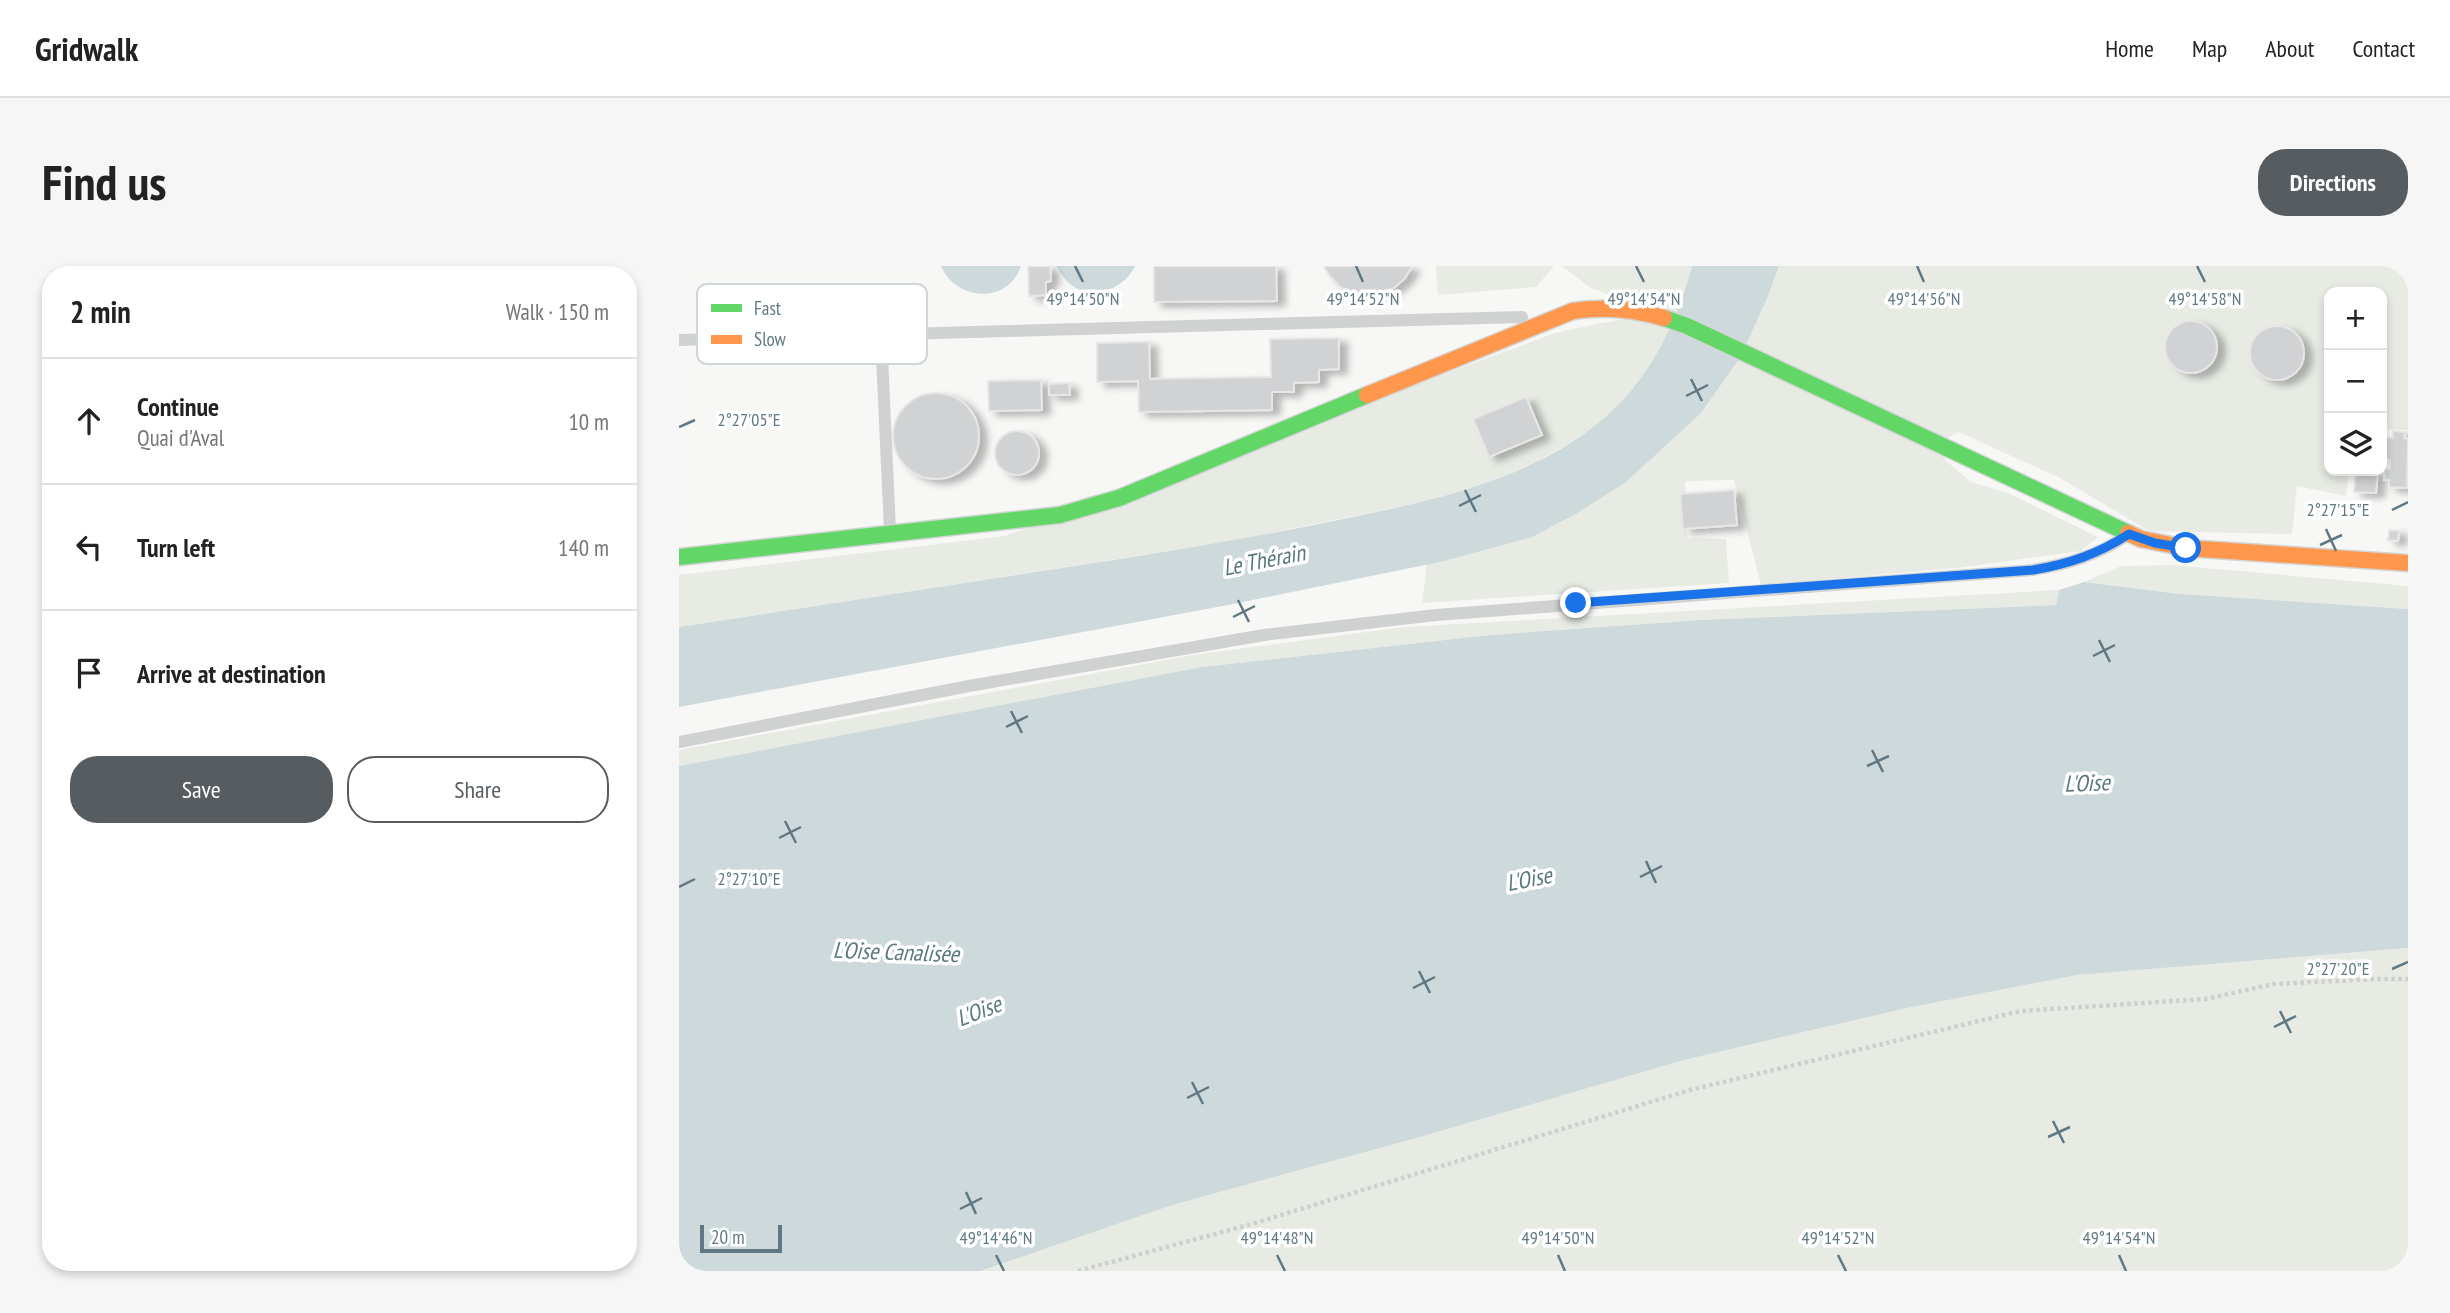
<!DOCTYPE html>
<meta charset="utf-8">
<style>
:root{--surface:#fff;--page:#f6f6f6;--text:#222;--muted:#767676;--line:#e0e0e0;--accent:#565c60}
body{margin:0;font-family:"PT Sans Narrow",sans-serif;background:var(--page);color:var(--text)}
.controls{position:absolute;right:21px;top:21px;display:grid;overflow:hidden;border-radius:14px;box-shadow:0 4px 10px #0003}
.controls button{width:63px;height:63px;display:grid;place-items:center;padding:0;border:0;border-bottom:2px solid var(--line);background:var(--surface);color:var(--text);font:35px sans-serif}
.scale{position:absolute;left:21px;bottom:18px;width:82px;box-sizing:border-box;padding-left:7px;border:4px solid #607883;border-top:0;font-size:19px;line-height:24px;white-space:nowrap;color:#607883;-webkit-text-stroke:5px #fff;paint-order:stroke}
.stop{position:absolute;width:21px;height:21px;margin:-16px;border:5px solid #1a73e8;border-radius:50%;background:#fff}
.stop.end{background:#1a73e8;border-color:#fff;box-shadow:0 2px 7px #0008}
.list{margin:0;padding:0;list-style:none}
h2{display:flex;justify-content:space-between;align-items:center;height:91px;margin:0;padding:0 28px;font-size:30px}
h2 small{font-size:23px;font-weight:400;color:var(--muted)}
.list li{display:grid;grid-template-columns:46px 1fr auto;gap:21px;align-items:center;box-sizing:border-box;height:126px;padding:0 28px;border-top:2px solid var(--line)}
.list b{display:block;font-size:26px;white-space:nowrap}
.list p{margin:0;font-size:23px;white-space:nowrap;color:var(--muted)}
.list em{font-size:23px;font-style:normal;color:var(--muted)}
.actions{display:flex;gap:14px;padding:21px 28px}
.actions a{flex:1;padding:16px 0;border:2px solid var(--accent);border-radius:28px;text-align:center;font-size:24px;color:var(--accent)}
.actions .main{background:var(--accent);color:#fff}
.icon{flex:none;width:38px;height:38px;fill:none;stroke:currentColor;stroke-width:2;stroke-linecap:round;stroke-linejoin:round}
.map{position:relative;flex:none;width:1729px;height:1005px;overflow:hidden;border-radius:28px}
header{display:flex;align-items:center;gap:42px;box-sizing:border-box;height:98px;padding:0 35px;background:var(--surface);border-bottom:2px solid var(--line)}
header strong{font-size:33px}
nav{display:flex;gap:38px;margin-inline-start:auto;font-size:24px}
.intro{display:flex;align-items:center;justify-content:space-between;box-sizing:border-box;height:168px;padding:0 42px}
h1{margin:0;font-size:49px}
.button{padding:18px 32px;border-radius:28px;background:var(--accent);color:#fff;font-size:24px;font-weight:700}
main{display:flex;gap:42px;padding:0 42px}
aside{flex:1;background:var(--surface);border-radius:28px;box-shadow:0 4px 10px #0003}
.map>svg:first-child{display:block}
.green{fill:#e7ebe4}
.water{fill:#ced9db}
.building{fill:#d0d2d3;stroke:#e6e6e6;stroke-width:2;filter:url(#shadow)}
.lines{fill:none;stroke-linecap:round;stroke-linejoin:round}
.fast-casing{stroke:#d4d5d5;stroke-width:19}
.slow-casing{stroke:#d4d5d5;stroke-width:19}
.path{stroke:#cdcfd0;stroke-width:4.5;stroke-dasharray:3.5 3.5;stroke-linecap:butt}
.lane{stroke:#d0d1d1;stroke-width:12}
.fast{stroke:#63d668;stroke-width:16}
.slow{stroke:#ff974d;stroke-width:16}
.route{stroke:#1a73e8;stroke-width:9}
.ticks{fill:none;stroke:#607883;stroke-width:2.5}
.labels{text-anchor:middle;stroke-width:7;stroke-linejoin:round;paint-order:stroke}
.water-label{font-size:23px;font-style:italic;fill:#5a787e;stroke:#fff}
.key{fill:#fff;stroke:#cfd6da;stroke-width:2}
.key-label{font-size:19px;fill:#607883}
.ticks-label{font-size:18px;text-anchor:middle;fill:#607883;stroke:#fff;stroke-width:7;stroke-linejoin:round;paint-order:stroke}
</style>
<header>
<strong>Gridwalk</strong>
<nav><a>Home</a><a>Map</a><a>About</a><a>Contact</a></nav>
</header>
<div class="intro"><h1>Find us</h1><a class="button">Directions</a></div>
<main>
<aside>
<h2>2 min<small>Walk · 150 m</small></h2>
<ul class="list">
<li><svg class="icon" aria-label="ahead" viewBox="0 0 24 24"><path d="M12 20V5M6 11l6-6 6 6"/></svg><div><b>Continue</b><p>Quai d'Aval</p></div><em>10 m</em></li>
<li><svg class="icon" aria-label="left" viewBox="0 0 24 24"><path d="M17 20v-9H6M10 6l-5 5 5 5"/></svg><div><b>Turn left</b></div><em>140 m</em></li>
<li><svg class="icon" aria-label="arrive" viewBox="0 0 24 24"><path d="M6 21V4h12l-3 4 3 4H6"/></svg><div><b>Arrive at destination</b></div></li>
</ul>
<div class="actions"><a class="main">Save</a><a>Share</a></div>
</aside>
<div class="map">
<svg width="1729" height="1005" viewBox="0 0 1729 1005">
<defs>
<filter id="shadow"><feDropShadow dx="8" dy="4.5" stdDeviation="3.5" flood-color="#0004"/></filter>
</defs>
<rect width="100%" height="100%" fill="#f7f7f6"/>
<path class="green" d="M 757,0 L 875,0 L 857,21 L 759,29 Z
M 883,0 L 1013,0 L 996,52 L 912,22 Z
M 1100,0 L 1729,0 L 1729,164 L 1703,163 L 1703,26 L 1650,26 L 1650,205 L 1670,205 L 1667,230 L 1618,220 L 1613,268 L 1470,265 L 1381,212 L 1280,166 L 1268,172 L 1265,193 L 1292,216 L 1329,227 L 1419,271 L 1402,285 L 1277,302 L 1082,319 L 1055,214 L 1006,215 L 1008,272 L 1047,273 L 1050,317 L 743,337 L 748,298 L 853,271 L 951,128 L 943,138 L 909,166 L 856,197 L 802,220 L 743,236 L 549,276 L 0,361 L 0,309 L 326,270 L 876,67 L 917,58 L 1089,30 Z
M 1492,299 L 1729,320 L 1729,343 L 1501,328 L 1405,316 L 1442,300 Z
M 1380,324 L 1377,339 L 1022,354 L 811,369 L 523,401 L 0,500 L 0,484 L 514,389 L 725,361 Z
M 1729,682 L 1729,1005 L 301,1005 L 492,939 L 1005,794 L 1228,742 L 1398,709 Z"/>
<path class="water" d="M 262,0 L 342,0 C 329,39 277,35 262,0 Z
M 377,0 L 456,0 C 445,24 412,35 391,18 C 385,13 381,5 377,0 Z
M 1013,0 L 1100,0 L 1089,30 L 1062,90 L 1022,147 L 947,216 L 900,246 L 853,271 L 761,296 L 549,339 L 0,441 L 0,361 C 143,339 286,317 428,295 C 506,283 582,270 659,254 C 746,236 835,219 909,165 C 965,125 995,65 1013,0 Z
M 1405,316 L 1501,328 L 1729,343 L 1729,682 L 1398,709 L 1228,742 L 1005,794 L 737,872 L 493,939 L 301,1005 L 0,1005 L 0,500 L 523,401 L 811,369 L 1022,354 L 1377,339 L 1380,324 Z"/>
<path class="building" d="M 349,0 L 371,0 L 372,15 L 367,16 L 367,29 L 350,30 Z
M 475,0 L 597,0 L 598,35 L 475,36 Z
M 645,0 L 733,0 L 726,12 L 715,22 L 701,28 L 686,30 L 672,27 L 660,20 L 650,9 Z
M1486 81a26 26 0 1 1 52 0a26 26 0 1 1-52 0Z
M1571 87a27 27 0 1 1 54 0a27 27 0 1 1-54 0Z
M 660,72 L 660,103 L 640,104 L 640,116 L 615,117 L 615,126 L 593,126 L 593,144 L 460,146 L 459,115 L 418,116 L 418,77 L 470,76 L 471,113 L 587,111 L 592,111 L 591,73 Z
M 362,114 L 363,144 L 310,145 L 309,115 Z
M 390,117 L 391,129 L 370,129 L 370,118 Z
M214 170a43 43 0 1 1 86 0a43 43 0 1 1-86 0Z
M 847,131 L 863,169 L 810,191 L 794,153 Z
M316 187a22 22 0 1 1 44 0a22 22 0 1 1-44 0Z
M 1714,165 L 1726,166 L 1725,172 L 1729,173 L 1728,222 L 1710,221 L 1710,214 L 1705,214 L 1706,203 L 1711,203 L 1711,194 L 1703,193 L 1703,171 L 1714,172 Z
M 1677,205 L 1699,205 L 1697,227 L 1675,226 Z
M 1055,224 L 1058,259 L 1004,263 L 1001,228 Z
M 1710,264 L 1720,265 L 1719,275 L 1709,274 Z"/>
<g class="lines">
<g class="fast-casing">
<path id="fast" d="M 985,52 L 1008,60 L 1449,267
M 0,291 L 381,249 L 440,232 L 688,129"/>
</g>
<g class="slow-casing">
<path id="slow" d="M 688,129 L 894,45 C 926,40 955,43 985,52
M 1449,267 L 1462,273 L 1507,282 L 1729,297"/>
</g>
<path class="path" d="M 399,1005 L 573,958 L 1011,824 L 1342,745 L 1526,733 L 1595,718 L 1697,713 L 1729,713"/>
<path class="lane" d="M 202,69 L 211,264
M 0,74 L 843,51
M 0,476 L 290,420 L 585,369 L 757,349 L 1354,304 C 1388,298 1417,290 1447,270"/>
<use href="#fast" class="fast"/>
<use href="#slow" class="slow"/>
</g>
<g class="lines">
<path class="route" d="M 897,337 L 1354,304 C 1390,298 1419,288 1450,268 L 1476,277 L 1507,282"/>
</g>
<path class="ticks" d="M 396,0 L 404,16M 677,0 L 684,16M 957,0 L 965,16M 1238,0 L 1245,16M 1518,0 L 1526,16M 1012,113 L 1023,135M 1007,130 L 1029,119M 0,161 L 16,154M 786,224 L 797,246M 780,240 L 802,229M 1713,244 L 1729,236M 1647,263 L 1657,285M 1641,279 L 1663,269M 559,334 L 570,356M 554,351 L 576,340M 1420,374 L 1431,396M 1414,390 L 1436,379M 332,445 L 343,467M 327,461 L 349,450M 1193,484 L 1204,506M 1188,500 L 1210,490M 106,555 L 117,577M 100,572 L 122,561M 967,595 L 977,617M 961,611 L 983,600M 0,621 L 16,613M 1713,703 L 1729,696M 740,705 L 751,727M 734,722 L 756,711M 1601,745 L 1612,767M 1595,761 L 1617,750M 513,816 L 524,838M 508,832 L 530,821M 1374,855 L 1385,877M 1369,871 L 1391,861M 287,926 L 297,948M 281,943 L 303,932M 317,989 L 325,1005M 598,989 L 606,1005M 879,989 L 886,1005M 1159,989 L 1167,1005M 1440,989 L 1447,1005"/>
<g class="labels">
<g class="water-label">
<text transform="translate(585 294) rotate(-11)" y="8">Le Thérain</text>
<text transform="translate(1408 517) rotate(-2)" y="8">L'Oise</text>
<text transform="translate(850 613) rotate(-11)" y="8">L'Oise</text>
<text transform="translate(217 686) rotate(2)" y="8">L'Oise Canalisée</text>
<text transform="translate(300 745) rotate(-21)" y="8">L'Oise</text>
</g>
</g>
<rect x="18" y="18" width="230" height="80" rx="10" class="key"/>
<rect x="32" y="38" width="31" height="8" fill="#63d668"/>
<rect x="32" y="69" width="31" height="9" fill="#ff974d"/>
<g class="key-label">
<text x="75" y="49">Fast</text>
<text x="75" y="80">Slow</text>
</g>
<g class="ticks-label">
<text x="404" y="39">49°14'50"N</text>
<text x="684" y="39">49°14'52"N</text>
<text x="965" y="39">49°14'54"N</text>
<text x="1245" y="39">49°14'56"N</text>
<text x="1526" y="39">49°14'58"N</text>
<text x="70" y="160">2°27'05"E</text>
<text x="1659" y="250">2°27'15"E</text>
<text x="70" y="619">2°27'10"E</text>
<text x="1659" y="709">2°27'20"E</text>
<text x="317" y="978">49°14'46"N</text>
<text x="598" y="978">49°14'48"N</text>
<text x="879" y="978">49°14'50"N</text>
<text x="1159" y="978">49°14'52"N</text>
<text x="1440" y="978">49°14'54"N</text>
</g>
</svg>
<div class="controls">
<button>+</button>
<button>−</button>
<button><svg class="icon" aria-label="layers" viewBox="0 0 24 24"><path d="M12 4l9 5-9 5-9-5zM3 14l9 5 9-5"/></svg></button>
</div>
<div class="scale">20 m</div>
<div class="stop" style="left:1507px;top:282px"></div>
<div class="stop end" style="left:897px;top:337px"></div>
</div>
</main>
